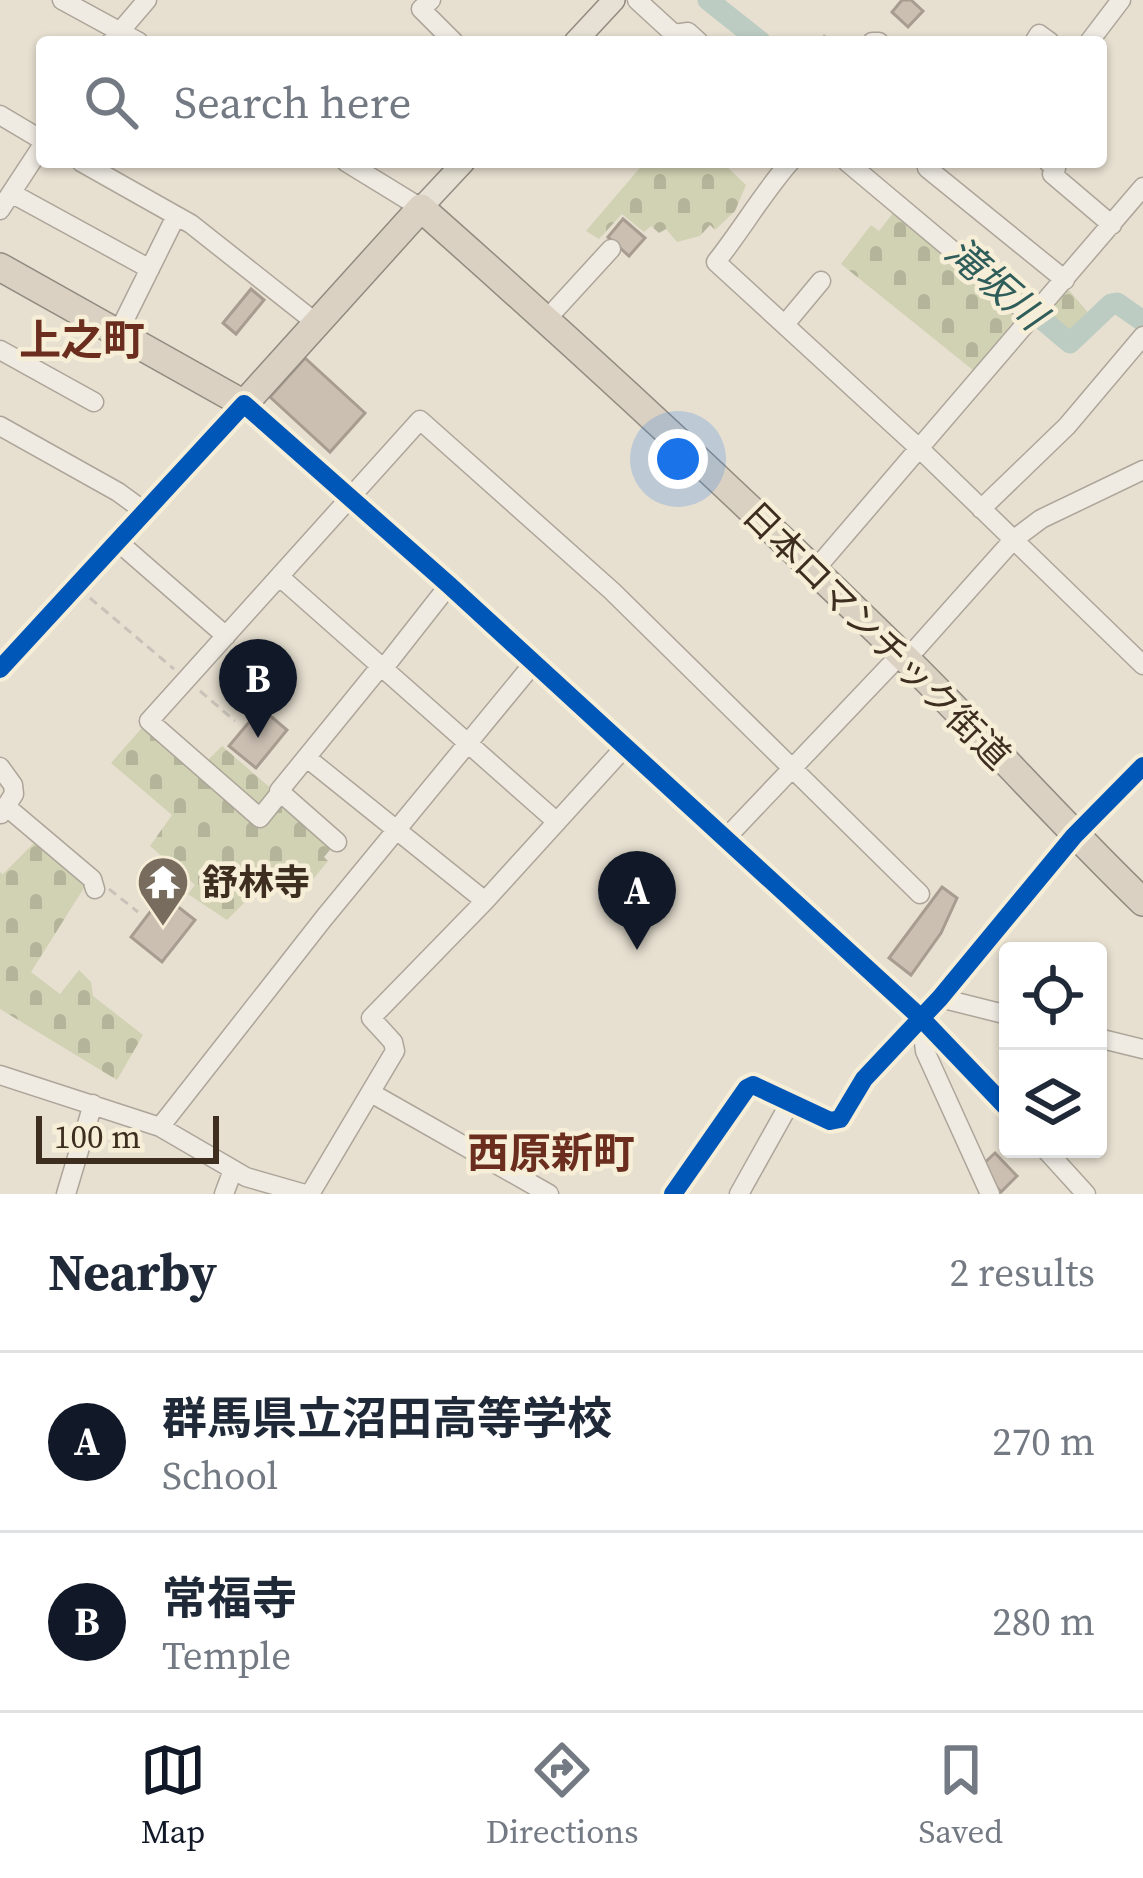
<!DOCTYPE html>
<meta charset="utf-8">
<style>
:root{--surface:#fff;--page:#f6f6f7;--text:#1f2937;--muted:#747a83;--line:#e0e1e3;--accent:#111827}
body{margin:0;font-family:"Source Serif 4","Noto Sans JP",serif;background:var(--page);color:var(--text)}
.controls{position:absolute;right:36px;bottom:36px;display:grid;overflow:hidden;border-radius:12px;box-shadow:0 3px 9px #0004}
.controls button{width:108px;height:108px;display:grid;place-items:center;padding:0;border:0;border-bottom:3px solid var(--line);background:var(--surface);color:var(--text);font:60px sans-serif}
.scale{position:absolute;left:36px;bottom:30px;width:183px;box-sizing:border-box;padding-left:12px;border:6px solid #3d2e20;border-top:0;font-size:33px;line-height:42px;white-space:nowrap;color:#3d2e20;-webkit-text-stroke:9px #f7eed8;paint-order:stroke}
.you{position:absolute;left:678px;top:459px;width:42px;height:42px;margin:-30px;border:9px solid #fff;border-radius:50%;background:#1a73e8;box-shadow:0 0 0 18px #1a73e833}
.badge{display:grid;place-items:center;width:78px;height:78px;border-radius:50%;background:var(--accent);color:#fff;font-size:39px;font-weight:700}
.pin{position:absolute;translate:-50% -99px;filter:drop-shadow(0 3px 6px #0008)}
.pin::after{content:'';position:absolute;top:63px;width:42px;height:36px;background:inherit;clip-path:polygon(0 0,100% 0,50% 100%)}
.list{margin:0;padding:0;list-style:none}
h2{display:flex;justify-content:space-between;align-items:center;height:156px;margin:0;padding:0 48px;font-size:51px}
h2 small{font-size:39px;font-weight:400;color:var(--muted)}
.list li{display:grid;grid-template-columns:78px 1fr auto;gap:36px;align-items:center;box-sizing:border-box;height:180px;padding:0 48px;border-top:3px solid var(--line)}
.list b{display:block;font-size:45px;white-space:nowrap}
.list p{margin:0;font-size:39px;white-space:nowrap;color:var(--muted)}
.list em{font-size:39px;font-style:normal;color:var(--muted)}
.icon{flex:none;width:66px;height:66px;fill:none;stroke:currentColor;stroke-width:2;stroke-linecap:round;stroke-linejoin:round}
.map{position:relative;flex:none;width:1143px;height:1194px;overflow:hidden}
.search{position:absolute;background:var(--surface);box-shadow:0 3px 9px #0004;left:36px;right:36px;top:36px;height:132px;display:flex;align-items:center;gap:30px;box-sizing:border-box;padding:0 42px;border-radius:12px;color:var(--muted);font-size:45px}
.sheet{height:516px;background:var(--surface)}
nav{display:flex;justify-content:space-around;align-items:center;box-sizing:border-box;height:168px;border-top:3px solid var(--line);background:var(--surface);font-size:33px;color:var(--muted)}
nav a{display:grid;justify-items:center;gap:6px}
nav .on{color:var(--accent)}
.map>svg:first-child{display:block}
.cemetery{fill:url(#cemetery-stones)}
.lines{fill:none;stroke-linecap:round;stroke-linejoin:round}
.river{stroke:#bcccc2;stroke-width:21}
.building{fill:#cbbfb2;stroke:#a89c90;stroke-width:3}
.minor-casing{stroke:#ada599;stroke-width:21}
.major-casing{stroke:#928b80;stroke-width:24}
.highway-casing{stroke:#928b80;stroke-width:30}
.path{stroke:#c8c2b9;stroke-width:3;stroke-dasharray:9 6;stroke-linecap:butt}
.minor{stroke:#efebe3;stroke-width:18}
.major{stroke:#e6e1d4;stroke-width:21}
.highway{stroke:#dad1c2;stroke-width:27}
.cycleway-casing{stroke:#f7eed8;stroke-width:26}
.cycleway{stroke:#0057b8;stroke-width:18}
.labels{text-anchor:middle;stroke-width:9;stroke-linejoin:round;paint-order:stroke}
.street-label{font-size:36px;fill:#3d2e20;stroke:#f7eed8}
.poi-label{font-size:36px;font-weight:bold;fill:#3d2e20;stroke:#f7eed8;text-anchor:start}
.water-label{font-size:39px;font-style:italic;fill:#2f5d5a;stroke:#f7eed8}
.quarter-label{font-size:42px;font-weight:bold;fill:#6b2e1e;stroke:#f7eed8}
</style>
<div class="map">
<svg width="1143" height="1194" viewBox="0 0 1143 1194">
<defs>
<pattern id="cemetery-stones" width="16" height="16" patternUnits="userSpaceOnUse" patternTransform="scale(3)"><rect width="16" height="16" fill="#d1d1b3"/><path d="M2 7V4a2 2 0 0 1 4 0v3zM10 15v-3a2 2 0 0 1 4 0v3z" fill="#b4b49a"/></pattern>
</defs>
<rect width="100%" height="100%" fill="#e7e0d1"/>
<path class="cemetery" d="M 655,162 L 722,162 L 746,185 L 735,211 L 715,230 L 710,225 L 700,236 L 677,242 L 666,229 L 659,233 L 651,226 L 644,232 L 622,214 L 599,239 L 586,231 L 644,163 L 650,167 Z
M 897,208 L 1028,319 L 979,375 L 841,264 L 871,225 L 879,231 Z
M 1068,289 L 1091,316 L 1068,337 L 1046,316 Z
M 148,721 L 200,768 L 222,746 L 335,844 L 324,857 L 328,861 L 305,889 L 298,886 L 291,895 L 270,877 L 227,920 L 188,894 L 195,885 L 150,846 L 172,815 L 111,763 Z
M 38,839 L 89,880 L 31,972 L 60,994 L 79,970 L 91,982 L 93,996 L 143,1035 L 117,1080 L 0,1009 L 0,872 L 3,874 Z"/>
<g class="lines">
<path class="river" d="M 708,0 L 761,42
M 1020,301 L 1070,343 L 1111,304 L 1117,303 L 1143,321"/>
</g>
<path class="building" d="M 902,0 L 911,0 L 923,11 L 908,27 L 892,12 Z
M 623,219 L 645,238 L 629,256 L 608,237 Z
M 251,289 L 264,300 L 236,334 L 223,323 Z
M 305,358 L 365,413 L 330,452 L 270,397 Z
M 261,708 L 287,730 L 256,768 L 229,746 Z
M 942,887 L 957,898 L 941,933 L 911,975 L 889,958 Z
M 163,895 L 195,920 L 162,962 L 131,937 Z
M 995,1153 L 1017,1176 L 1001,1192 L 979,1168 Z"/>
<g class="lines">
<g class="minor-casing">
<path id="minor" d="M 62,0 L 139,42
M 431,0 L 421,9 L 454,42
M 637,0 L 674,34 L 688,32 L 699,42
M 111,42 L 147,0
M 872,42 L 879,42
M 1034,42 L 1039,34 L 1050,42
M 1089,42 L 1121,0
M 0,115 L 42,140
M 81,162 L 191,224 L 315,322
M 346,162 L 421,208
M 790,162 C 762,194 743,228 716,262 L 921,450 L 1143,665
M 847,162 L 1033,318
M 1048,162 L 1056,169 L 1052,174 L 1112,225
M 927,168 L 1065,280
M 11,193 L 150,269
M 0,210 L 42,146
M 545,321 L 611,249
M 786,323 L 821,281
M 118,333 L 176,216
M 0,350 L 94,402
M 0,426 L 118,492 L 144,511
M 981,509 L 1067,426 L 1143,336
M 117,541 L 226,636
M 813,572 L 1143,187
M 281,578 L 557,822
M 906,660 L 1013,540 L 1041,519 L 1143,470
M 0,669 L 244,404 L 449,585 L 921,1018 L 1008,1109
M 383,669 L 449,585
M 307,758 L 485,901
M 0,767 L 13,785 L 14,794 L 1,814
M 280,793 L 260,818 L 149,721 L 420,420 L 612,591 L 920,894
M 8,808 L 92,879 L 95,889
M 725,839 L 901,654
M 337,842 L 279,791 L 380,667
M 940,998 L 1008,1015
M 921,1018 L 925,1051 L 990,1194
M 1098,1038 L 1143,1049
M 0,1075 L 160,1127 L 246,1177 L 305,1194
M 373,1094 L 549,1194
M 160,1127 L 324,918 L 533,664
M 1045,1149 L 1086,1194
M 66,1194 L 93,1104
M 224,1194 L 233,1170
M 310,1194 L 395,1051 L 393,1042 L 371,1018 L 485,901 L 624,748
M 673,1194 L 747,1088 L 753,1085 L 830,1121 L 840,1119 L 864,1079 L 940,998 L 1074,836 L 1143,766
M 739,1194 L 791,1101"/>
</g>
<g class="major-casing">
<path id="major" d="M 575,42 L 614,0
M 421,208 L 464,162"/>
</g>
<g class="highway-casing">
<path id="highway" d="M 0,267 L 244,404 L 421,208 C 587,355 750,506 908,661 C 988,740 1062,824 1143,902"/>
</g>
<path class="path" d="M 820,42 L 827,32
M 90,598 L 174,669
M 200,691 L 235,721
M 109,889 L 138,912"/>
<use href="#minor" class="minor"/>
<use href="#major" class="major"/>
<use href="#highway" class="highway"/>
<g class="cycleway-casing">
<path id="cycleway" d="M 0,669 L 244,404 L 449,585 L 921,1018 L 1008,1109
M 673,1194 L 747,1088 L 753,1085 L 830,1121 L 840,1119 L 864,1079 L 940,998 L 1074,836 L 1143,766"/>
</g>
<use href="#cycleway" class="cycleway"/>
</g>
<defs>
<g id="temple-pin" transform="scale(2.7)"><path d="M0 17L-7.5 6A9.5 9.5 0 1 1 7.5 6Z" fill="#786c5e" stroke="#f7eed8"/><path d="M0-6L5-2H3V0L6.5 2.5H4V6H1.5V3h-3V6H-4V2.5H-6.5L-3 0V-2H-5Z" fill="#fff"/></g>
</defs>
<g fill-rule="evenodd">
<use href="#temple-pin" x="163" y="882"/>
</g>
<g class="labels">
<g class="street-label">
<text transform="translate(877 635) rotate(45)" y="13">日本ロマンチック街道</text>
</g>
<g class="poi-label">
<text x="202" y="895">舒林寺</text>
</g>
<g class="water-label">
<text transform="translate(996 283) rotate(41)" y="14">滝坂川</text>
</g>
<g class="quarter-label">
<text x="82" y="355">上之町</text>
<text x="551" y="1168">西原新町</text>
</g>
</g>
</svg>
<div class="controls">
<button><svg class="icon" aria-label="locate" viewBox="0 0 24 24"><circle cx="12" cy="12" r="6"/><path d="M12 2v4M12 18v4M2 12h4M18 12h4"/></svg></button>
<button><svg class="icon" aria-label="layers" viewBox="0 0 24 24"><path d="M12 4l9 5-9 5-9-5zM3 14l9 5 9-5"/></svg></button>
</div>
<div class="scale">100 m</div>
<div class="you"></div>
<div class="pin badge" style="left:637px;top:950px">A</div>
<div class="pin badge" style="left:258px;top:738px">B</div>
<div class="search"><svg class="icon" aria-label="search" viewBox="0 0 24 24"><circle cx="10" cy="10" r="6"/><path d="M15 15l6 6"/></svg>Search here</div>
</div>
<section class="sheet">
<h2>Nearby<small>2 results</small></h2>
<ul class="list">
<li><span class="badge">A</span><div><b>群馬県立沼田高等学校</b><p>School</p></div><em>270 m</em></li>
<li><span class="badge">B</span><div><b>常福寺</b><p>Temple</p></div><em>280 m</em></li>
</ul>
</section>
<nav>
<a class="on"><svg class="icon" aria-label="map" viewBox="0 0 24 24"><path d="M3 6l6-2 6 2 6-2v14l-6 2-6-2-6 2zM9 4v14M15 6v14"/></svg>Map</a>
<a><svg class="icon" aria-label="directions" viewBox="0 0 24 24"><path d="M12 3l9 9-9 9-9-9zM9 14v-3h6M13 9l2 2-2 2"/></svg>Directions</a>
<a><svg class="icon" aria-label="saved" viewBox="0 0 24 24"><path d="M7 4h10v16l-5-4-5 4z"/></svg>Saved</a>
</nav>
